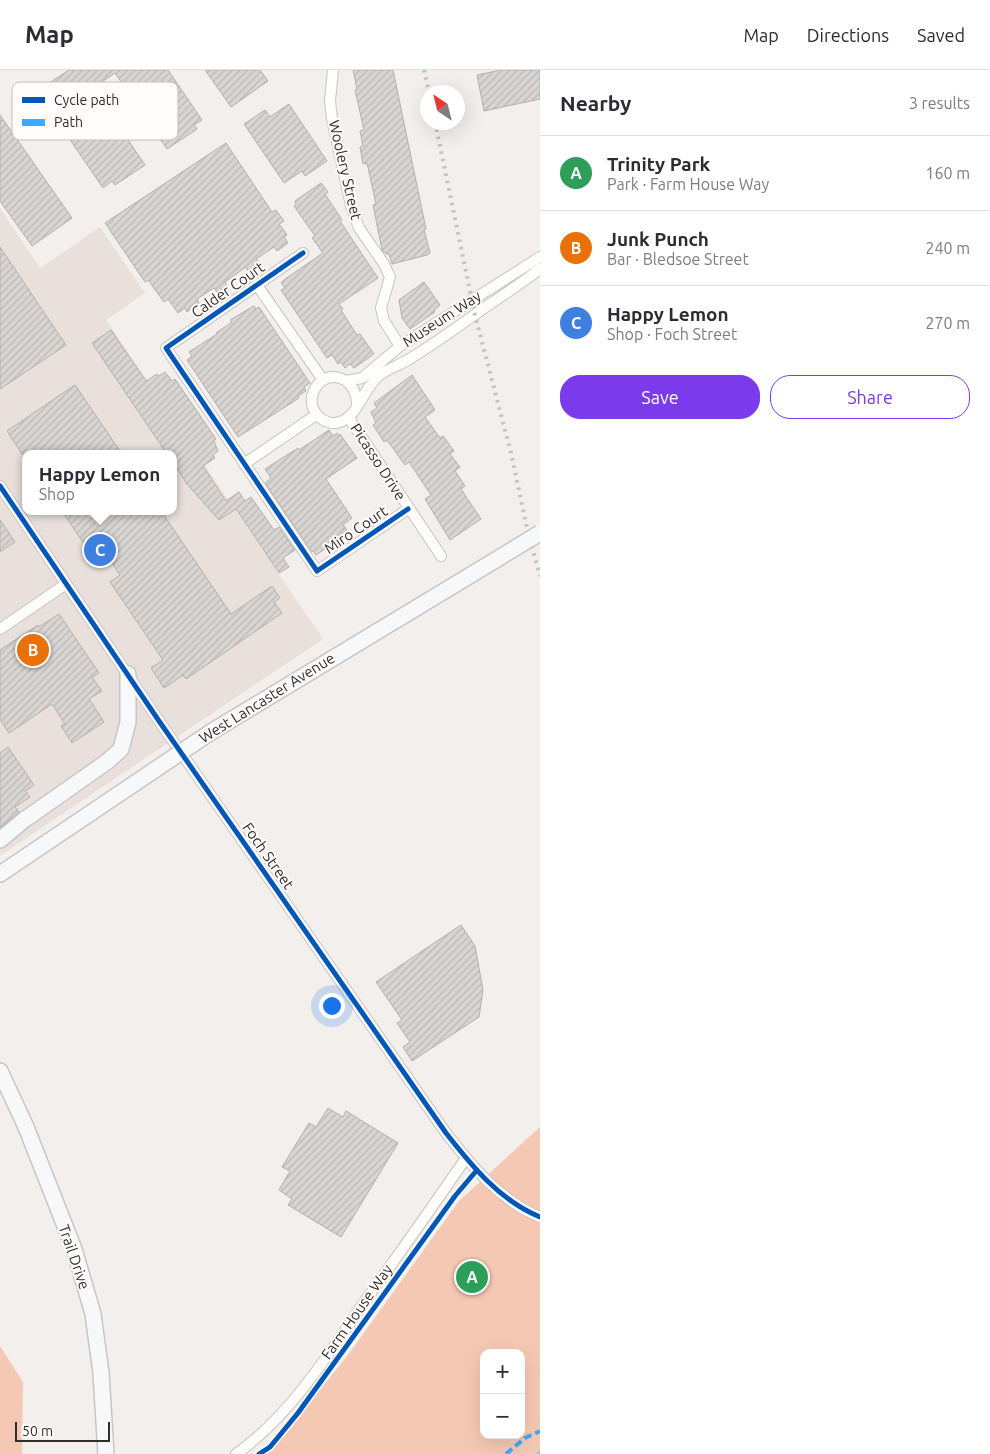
<!DOCTYPE html>
<meta charset="utf-8">
<style>
:root{--surface:#fff;--page:#f2f2f3;--text:#2b2b33;--muted:#7c7c81;--line:#e1e1e2;--accent:#7c3aed}
body{margin:0;font-family:Ubuntu,sans-serif;background:var(--page);color:var(--text)}
.controls{position:absolute;right:15px;bottom:15px;display:grid;overflow:hidden;border-radius:10px;box-shadow:0 5px 20px #0002}
.controls button{width:45px;height:45px;display:grid;place-items:center;padding:0;border:0;border-bottom:1px solid var(--line);background:var(--surface);color:var(--text);font:25px sans-serif}
.compass{position:absolute;left:420px;top:15px;width:45px;height:45px;border-radius:50%;background:var(--surface);box-shadow:0 5px 20px #0002;rotate:325deg}
.scale{position:absolute;left:15px;bottom:12px;width:95px;box-sizing:border-box;padding-left:5px;border:2px solid #302e2d;border-top:0;font-size:14px;line-height:18px;white-space:nowrap;color:#302e2d;-webkit-text-stroke:4px #fffcfb;paint-order:stroke}
.you{position:absolute;left:331px;top:935px;width:18px;height:18px;margin:-12px;border:4px solid #fff;border-radius:50%;background:#1a73e8;box-shadow:0 0 0 8px #1a73e833}
.badge{display:grid;place-items:center;width:32px;height:32px;border-radius:50%;background:var(--accent);color:#fff;font-size:16px;font-weight:700}
.pin{position:absolute;translate:-50% -50%;border:2px solid #fff;box-shadow:0 1px 5px #0006}
.popup{position:absolute;left:22px;top:380px;width:155px;height:65px;box-sizing:border-box;display:grid;place-content:center;border-radius:10px;background:var(--surface);filter:drop-shadow(0 1px 4px #0005);font-size:16px;white-space:nowrap;color:var(--muted)}
.popup b{font-size:19px;color:var(--text)}
.popup::after{content:'';position:absolute;left:50%;top:100%;margin-left:-10px;border:10px solid transparent;border-top-color:var(--surface)}
.list{margin:0;padding:0;list-style:none}
h2{display:flex;justify-content:space-between;align-items:center;height:65px;margin:0;padding:0 20px;font-size:21px}
h2 small{font-size:16px;font-weight:400;color:var(--muted)}
.list li{display:grid;grid-template-columns:32px 1fr auto;gap:15px;align-items:center;box-sizing:border-box;height:75px;padding:0 20px;border-top:1px solid var(--line)}
.list b{display:block;font-size:19px;white-space:nowrap}
.list p{margin:0;font-size:16px;white-space:nowrap;color:var(--muted)}
.list em{font-size:16px;font-style:normal;color:var(--muted)}
.actions{display:flex;gap:10px;padding:15px 20px}
.actions a{flex:1;padding:11px 0;border:1px solid var(--accent);border-radius:20px;text-align:center;font-size:18px;color:var(--accent)}
.actions .main{background:var(--accent);color:#fff}
.map{position:relative;flex:none;width:540px;height:1384px;overflow:hidden}
header{display:flex;align-items:center;gap:30px;box-sizing:border-box;height:70px;padding:0 25px;background:var(--surface);border-bottom:1px solid var(--line)}
header strong{font-size:24px}
nav{display:flex;gap:28px;margin-inline-start:auto;font-size:18px}
main{display:flex}
aside{flex:1;background:var(--surface)}
.map>svg:first-child{display:block}
.built{fill:#e9e0dc;fill-rule:evenodd}
.park{fill:#f5c8b4;fill-rule:evenodd}
.lines{fill:none;stroke-linecap:round;stroke-linejoin:round}
.stream{stroke:#8bcaea;stroke-width:4}
.building{fill:url(#building-hatch);stroke:#b3b0af}
.street-casing{stroke:#c8c5c4;stroke-width:12}
.secondary-casing{stroke:#c8c5c4;stroke-width:18}
.street{stroke:#fdfdfc;stroke-width:10}
.secondary{stroke:#f6f8f9;stroke-width:15}
.rail{stroke:#c3c3c2;stroke-width:4;stroke-dasharray:2.5 5;stroke-linecap:butt}
.secondary-bridge-casing{stroke:#c8c5c4;stroke-width:18;stroke-linecap:butt}
.secondary-bridge{stroke:#f6f8f9;stroke-width:15}
.quiet{stroke:#3fa9f5;stroke-width:4;stroke-dasharray:8 4;stroke-linecap:butt}
.cycleway-casing{stroke:#fffcfb;stroke-width:8}
.cycleway{stroke:#0057b8;stroke-width:5}
.labels{text-anchor:middle;stroke-width:4;stroke-linejoin:round;paint-order:stroke}
.street-label{font-size:15px;fill:#302e2d;stroke:#fffcfb}
.key{fill:#fffcfb;stroke:#c1bebd;stroke-width:1}
.key-label{font-size:14px;fill:#302e2d}
</style>
<header>
<strong>Map</strong>
<nav><a>Map</a><a>Directions</a><a>Saved</a></nav>
</header>
<main>
<div class="map">
<svg width="540" height="1384" viewBox="0 0 540 1384">
<defs>
<pattern id="building-hatch" width="6" height="6" patternUnits="userSpaceOnUse" patternTransform="scale(1.25)"><rect width="6" height="6" fill="#d8d5d3"/><path d="M-1 1l2-2M0 6l6-6M5 7l2-2" fill="none" stroke="#bab7b5"/></pattern>
</defs>
<rect width="100%" height="100%" fill="#f3efed"/>
<path class="built" d="M 0,138 L 40,198 L 100,157 L 145,223 L 106,250 L 323,569 L 0,786 ZM 26,384 L 174,384 L 174,441 L 26,441 Z"/>
<path class="park" d="M 540,1057 L 540,1384 L 265,1384 L 270,1382 L 348,1285 L 459,1131 ZM 484,1283 L 521,1283 L 521,1365 L 484,1365 Z
M 0,1276 L 23,1312 L 22,1384 L 0,1384 Z"/>
<g class="lines">
<path class="stream" d="M 538,1384 L 540,1383"/>
</g>
<path class="building" d="M 69,0 L 168,0 L 202,50 L 194,55 L 197,59 L 167,79 L 115,3 L 93,18 L 145,95 L 115,115 L 112,111 L 103,118 L 51,42 L 57,38 L 43,17 Z
M 205,0 L 260,0 L 268,11 L 231,37 Z
M 353,0 L 393,0 L 426,159 L 424,159 L 430,183 L 427,185 L 392,194 L 389,184 L 386,184 L 382,180 L 373,135 L 376,134 L 367,93 L 363,94 L 360,77 L 363,76 L 360,61 L 364,60 L 355,20 L 357,19 Z
M 501,0 L 540,0 L 540,29 L 484,41 L 477,5 Z
M 289,34 L 327,91 L 305,106 L 302,101 L 284,113 L 244,54 L 265,40 L 270,47 Z
M 0,45 L 72,148 L 32,176 L 0,131 Z
M 226,73 L 272,142 L 276,140 L 284,151 L 279,154 L 287,165 L 284,167 L 288,173 L 277,181 L 274,177 L 256,189 L 259,193 L 248,201 L 246,197 L 225,212 L 227,216 L 217,222 L 214,218 L 197,229 L 199,233 L 187,242 L 185,238 L 178,243 L 168,229 L 164,232 L 148,210 L 145,212 L 105,153 Z
M 321,113 L 328,122 L 325,124 L 342,150 L 340,151 L 378,208 L 339,234 L 343,239 L 341,240 L 357,265 L 360,264 L 374,284 L 354,298 L 350,294 L 345,298 L 341,292 L 338,294 L 332,285 L 327,288 L 281,220 L 285,218 L 281,213 L 285,209 L 323,183 L 312,168 L 315,166 L 294,136 L 296,134 L 295,131 Z
M 0,177 L 66,275 L 0,319 Z
M 424,212 L 440,235 L 434,240 L 435,242 L 410,259 L 402,248 L 399,230 Z
M 254,236 L 256,239 L 259,237 L 310,313 L 304,317 L 306,321 L 298,326 L 299,328 L 238,367 L 187,290 L 192,286 L 189,282 L 217,264 L 216,263 L 232,252 L 230,250 Z
M 111,260 L 146,311 L 157,304 L 159,306 L 165,302 L 172,311 L 175,309 L 216,369 L 214,371 L 218,381 L 213,385 L 215,388 L 203,396 L 226,431 L 239,422 L 245,431 L 251,427 L 274,460 L 279,457 L 295,480 L 283,488 L 289,497 L 279,503 L 236,439 L 219,450 L 187,414 L 174,394 L 174,384 L 167,384 L 92,273 Z
M 412,305 L 435,340 L 425,347 L 440,368 L 443,366 L 454,381 L 450,384 L 460,397 L 455,401 L 465,416 L 461,419 L 481,449 L 450,470 L 425,429 L 431,425 L 409,392 L 405,395 L 387,370 L 384,372 L 373,355 L 376,353 L 371,342 L 377,338 L 374,333 Z
M 75,315 L 122,384 L 22,384 L 7,361 Z
M 329,360 L 333,366 L 337,363 L 339,366 L 340,364 L 357,388 L 326,409 L 352,448 L 343,455 L 347,460 L 328,473 L 329,476 L 316,485 L 313,481 L 312,482 L 265,413 L 271,408 L 265,399 L 298,378 L 299,380 Z
M 62,441 L 161,441 L 231,544 L 272,516 L 280,528 L 274,532 L 282,543 L 186,609 L 183,605 L 164,618 L 151,598 L 163,590 L 110,512 L 120,505 L 103,480 L 92,486 Z
M 0,450 L 15,472 L 0,482 Z
M 59,544 L 99,603 L 92,607 L 102,621 L 89,629 L 104,652 L 72,673 L 61,656 L 65,654 L 52,634 L 9,663 L 0,649 L 0,580 L 38,555 L 39,557 Z
M 8,677 L 34,715 L 25,721 L 30,727 L 15,737 L 19,742 L 0,758 L 0,683 Z
M 461,855 L 475,876 L 483,920 L 479,947 L 412,991 L 403,977 L 410,972 L 397,953 L 402,950 L 376,912 Z
M 328,1038 L 343,1047 L 346,1041 L 398,1073 L 341,1167 L 288,1135 L 292,1129 L 279,1120 L 290,1101 L 282,1097 L 309,1053 L 316,1057 Z"/>
<g class="lines">
<g class="street-casing">
<path id="street" d="M 333,0 L 330,31 L 332,49 L 351,136 L 359,158 L 384,194 L 390,207 L 381,238 L 384,251 L 400,276
M 303,183 L 166,278 L 317,501 L 408,439
M 257,215 L 323,310
M 346,311 L 362,308 L 400,276 L 540,187
M 357,335 C 357,302 318,297 312,327 C 309,342 325,357 340,352 C 359,346 363,317 381,304 C 390,298 402,294 411,288 C 437,272 462,254 487,236 C 505,224 523,212 540,199
M 349,348 L 441,486
M 244,394 L 316,345
M 0,416 L 159,651 L 446,1063 C 471,1095 500,1131 540,1147
M 0,559 L 66,514
M 236,1384 C 289,1347 329,1284 365,1231 C 399,1184 433,1136 466,1088"/>
</g>
<g class="secondary-casing">
<path id="secondary" d="M 0,770 L 24,750 L 108,691 L 121,679 L 128,652 L 128,604
M 0,804 L 156,699
M 0,1001 L 26,1057 L 74,1179 L 93,1244 L 101,1303 L 106,1384"/>
</g>
<use href="#street" class="street"/>
<use href="#secondary" class="secondary"/>
<path class="rail" d="M 424,0 L 429,22
M 435,52 L 475,245 L 511,383 L 528,463 L 540,506"/>
<g class="secondary-bridge-casing">
<path id="secondary-bridge" d="M 156,699 L 211,662 L 540,463"/>
</g>
<use href="#secondary-bridge" class="secondary-bridge"/>
<path class="quiet" d="M 506,1384 L 525,1368 L 540,1361"/>
<g class="cycleway-casing">
<path id="cycleway" d="M 303,183 L 166,278 L 317,501 L 408,439
M 0,416 L 159,651 L 446,1063 C 471,1095 500,1131 540,1147
M 259,1384 L 270,1377 L 298,1343 L 455,1126 L 477,1100"/>
</g>
<use href="#cycleway" class="cycleway"/>
</g>
<g class="labels">
<g class="street-label">
<text transform="translate(345 100) rotate(77)" y="5">Woolery Street</text>
<text transform="translate(228 220) rotate(-35)" y="5">Calder Court</text>
<text transform="translate(442 249) rotate(-33)" y="5">Museum Way</text>
<text transform="translate(378 392) rotate(57)" y="5">Picasso Drive</text>
<text transform="translate(356 460) rotate(-34)" y="5">Miro Court</text>
<text transform="translate(267 628) rotate(-32)" y="5">West Lancaster Avenue</text>
<text transform="translate(268 786) rotate(55)" y="5">Foch Street</text>
<text transform="translate(74 1187) rotate(71)" y="5">Trail Drive</text>
<text transform="translate(357 1242) rotate(-55)" y="5">Farm House Way</text>
</g>
</g>
<rect x="12" y="12" width="166" height="58" rx="8" class="key"/>
<rect x="22" y="27" width="23" height="6" fill="#0057b8"/>
<rect x="22" y="49" width="23" height="7" fill="#3fa9f5"/>
<g class="key-label">
<text x="54" y="35">Cycle path</text>
<text x="54" y="57">Path</text>
</g>
</svg>
<div class="controls">
<button>+</button>
<button>−</button>
</div>
<svg class="compass" viewBox="-18 -18 36 36"><path d="M0-13l5 13h-10z" fill="#e53935"/><path d="M0 13l5-13h-10z" fill="#7c7c81"/></svg>
<div class="scale">50 m</div>
<div class="you"></div>
<div class="pin badge" style="left:472px;top:1207px;background:#2e9e5b">A</div>
<div class="pin badge" style="left:33px;top:580px;background:#e8710a">B</div>
<div class="pin badge" style="left:100px;top:480px;background:#3f7fe0">C</div>
<div class="popup"><b>Happy Lemon</b>Shop</div>
</div>
<aside>
<h2>Nearby<small>3 results</small></h2>
<ul class="list">
<li><span class="badge" style="background:#2e9e5b">A</span><div><b>Trinity Park</b><p>Park · Farm House Way</p></div><em>160 m</em></li>
<li><span class="badge" style="background:#e8710a">B</span><div><b>Junk Punch</b><p>Bar · Bledsoe Street</p></div><em>240 m</em></li>
<li><span class="badge" style="background:#3f7fe0">C</span><div><b>Happy Lemon</b><p>Shop · Foch Street</p></div><em>270 m</em></li>
</ul>
<div class="actions"><a class="main">Save</a><a>Share</a></div>
</aside>
</main>
